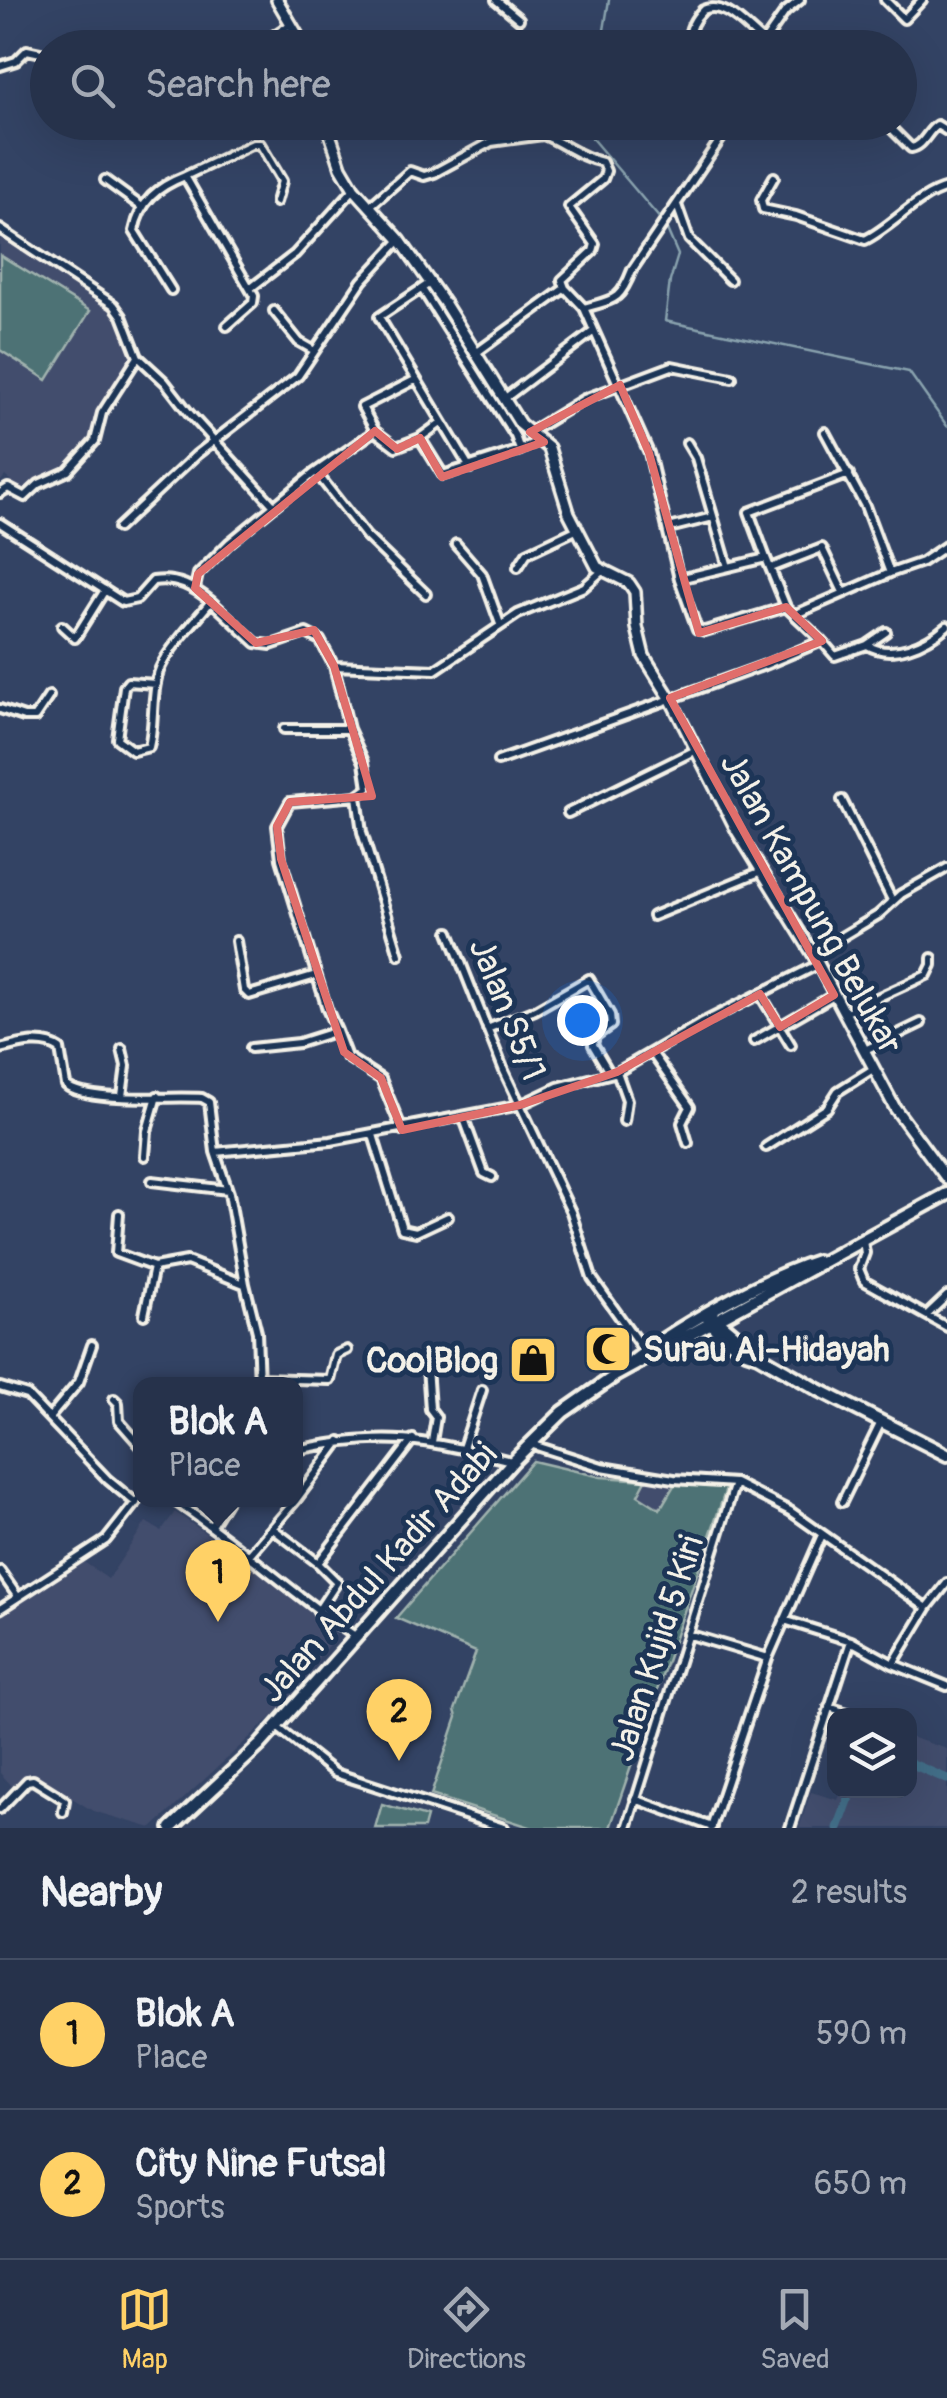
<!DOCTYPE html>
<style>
:root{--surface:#26324b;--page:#2e3a52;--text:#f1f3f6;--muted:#a4aab5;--line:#424d63;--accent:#ffd166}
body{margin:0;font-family:Pangolin,sans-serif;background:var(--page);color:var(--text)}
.controls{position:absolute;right:30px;bottom:30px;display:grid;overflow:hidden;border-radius:20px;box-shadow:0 10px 40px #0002}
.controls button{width:90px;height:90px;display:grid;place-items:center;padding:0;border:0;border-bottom:2px solid var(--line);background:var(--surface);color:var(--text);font:50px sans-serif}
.you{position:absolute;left:582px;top:1020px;width:35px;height:35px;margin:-25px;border:8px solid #fff;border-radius:50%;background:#1a73e8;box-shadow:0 0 0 15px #1a73e833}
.badge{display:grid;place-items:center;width:65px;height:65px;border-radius:50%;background:var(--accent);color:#111;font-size:32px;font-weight:700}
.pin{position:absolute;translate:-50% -82px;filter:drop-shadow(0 2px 5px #0008)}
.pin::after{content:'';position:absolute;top:52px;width:35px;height:30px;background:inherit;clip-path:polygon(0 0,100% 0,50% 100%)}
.popup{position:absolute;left:133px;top:1377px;width:170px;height:130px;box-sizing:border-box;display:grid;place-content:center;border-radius:20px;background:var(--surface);filter:drop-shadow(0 2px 8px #0005);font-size:32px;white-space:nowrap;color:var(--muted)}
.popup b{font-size:38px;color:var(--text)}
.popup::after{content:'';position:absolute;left:50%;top:100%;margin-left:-20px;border:20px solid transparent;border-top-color:var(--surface)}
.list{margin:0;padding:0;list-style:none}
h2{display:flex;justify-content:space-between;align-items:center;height:130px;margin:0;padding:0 40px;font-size:42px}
h2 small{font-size:32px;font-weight:400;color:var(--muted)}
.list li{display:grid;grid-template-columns:65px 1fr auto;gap:30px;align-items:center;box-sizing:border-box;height:150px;padding:0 40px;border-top:2px solid var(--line)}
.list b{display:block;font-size:38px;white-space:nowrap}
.list p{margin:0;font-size:32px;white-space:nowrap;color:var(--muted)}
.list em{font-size:32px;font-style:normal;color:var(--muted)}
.icon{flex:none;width:55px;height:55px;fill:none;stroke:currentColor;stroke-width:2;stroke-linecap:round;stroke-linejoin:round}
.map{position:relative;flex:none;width:947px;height:1828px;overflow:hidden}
.search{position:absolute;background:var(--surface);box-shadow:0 10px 40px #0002;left:30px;right:30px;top:30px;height:110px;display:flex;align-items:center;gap:25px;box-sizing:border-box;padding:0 35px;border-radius:55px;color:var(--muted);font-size:38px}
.sheet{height:430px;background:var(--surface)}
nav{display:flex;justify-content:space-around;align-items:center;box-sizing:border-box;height:140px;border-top:2px solid var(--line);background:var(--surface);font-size:28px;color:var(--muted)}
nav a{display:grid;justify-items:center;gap:5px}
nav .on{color:var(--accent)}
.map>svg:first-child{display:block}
.built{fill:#434d6d}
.green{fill:#4d7274;stroke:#a0b2ae;stroke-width:2.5}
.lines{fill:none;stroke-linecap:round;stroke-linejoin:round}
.stream{stroke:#89a2ae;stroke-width:2.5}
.canal{stroke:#426e88;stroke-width:9}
.minor-casing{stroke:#f4f1e8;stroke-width:14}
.tertiary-casing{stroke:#f4f1e8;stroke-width:16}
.secondary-casing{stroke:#f4f1e8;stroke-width:18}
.minor{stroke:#1d3557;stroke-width:6}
.tertiary{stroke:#1d3557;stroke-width:9}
.secondary{stroke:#1d3557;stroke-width:10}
.marked{fill:none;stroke:#e06e6b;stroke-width:8;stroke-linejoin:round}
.labels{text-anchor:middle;stroke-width:10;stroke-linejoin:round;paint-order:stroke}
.street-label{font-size:35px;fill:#f4f1e8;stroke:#1d3557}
.poi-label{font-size:35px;font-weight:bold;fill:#f4f1e8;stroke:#1d3557;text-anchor:start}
</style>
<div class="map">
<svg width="947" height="1828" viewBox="0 0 947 1828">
<rect width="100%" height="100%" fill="#334364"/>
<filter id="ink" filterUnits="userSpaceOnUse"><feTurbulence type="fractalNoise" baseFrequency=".01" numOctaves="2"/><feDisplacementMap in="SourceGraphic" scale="20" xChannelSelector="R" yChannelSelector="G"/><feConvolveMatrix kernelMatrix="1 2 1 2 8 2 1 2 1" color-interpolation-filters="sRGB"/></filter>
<g filter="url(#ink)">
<path class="built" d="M 0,234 L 113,307 L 134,354 L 95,418 L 97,431 L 92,439 L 68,467 L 36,478 L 25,492 L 5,476 L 0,482 Z
M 646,1480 L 676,1482 L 660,1510 L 637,1495 Z
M 175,1512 L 274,1581 L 336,1635 L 276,1713 L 152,1828 L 93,1811 L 30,1772 L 14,1788 L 0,1773 L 0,1617 L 84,1562 L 108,1579 L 146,1522 L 161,1531 Z
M 910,1737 L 947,1749 L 947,1828 L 799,1828 L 811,1792 L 838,1800 L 842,1791 L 910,1790 Z"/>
<path class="green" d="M 0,255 L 90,311 L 47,380 L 0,350 Z
M 533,1461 L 601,1477 L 646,1480 L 638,1495 L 660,1509 L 676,1482 L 727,1486 L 610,1828 L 533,1828 L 431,1795 L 457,1717 L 455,1710 L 476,1652 L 396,1618 Z
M 382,1804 L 427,1817 L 424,1828 L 375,1828 Z"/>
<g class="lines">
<path class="stream" d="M 601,48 L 609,0
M 578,122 L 661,220
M 666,227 L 678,255 L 670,281 L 665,321 L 909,372 L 947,426"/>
<path class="canal" d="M 910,1763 L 947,1779
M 838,1828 L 852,1790"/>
<g class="minor-casing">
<path id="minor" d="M 496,0 L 519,19
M 885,0 L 904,19 L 922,0
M 255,48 L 291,24
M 695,48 L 689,40 C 689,28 695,18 703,10 C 725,0 747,29 763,41
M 760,48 L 785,12 L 800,0
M 0,66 L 16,61 L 27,50 L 41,53 L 48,60
M 885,122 L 911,148 C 924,146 927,131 937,125 L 947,131
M 774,177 L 761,200 L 763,209 L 796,216 L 865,240 C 892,227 918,195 947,188
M 105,180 L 142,207
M 677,205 L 689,239 L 730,280
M 369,207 L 410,171 L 424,176 L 434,173 L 491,142 L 543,135 C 564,143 579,157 602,162 L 606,171 L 603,179 L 569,207 L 595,244 L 593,251 L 562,280 L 565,288
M 0,229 L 114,305 L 122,316 L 138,357 L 102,413 L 95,441 L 68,471 L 39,484 L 25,497 L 8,488 L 0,493
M 430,283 L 379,317 L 470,468
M 251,288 L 295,254 L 354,189
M 565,288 L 584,308 L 649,453 L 679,579 L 697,629 L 705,631 L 786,607
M 422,289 L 515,436 L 520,450
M 171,290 L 134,231 C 140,201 157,187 185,176
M 584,308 C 615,299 620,301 632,270 L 732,122
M 274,311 L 299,342 L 313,350
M 227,326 L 253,303 L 254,296 L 185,176 L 253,144 L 260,144 L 282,181 L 276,202
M 476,353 L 565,288
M 138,357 L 165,382 L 189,413 L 273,505
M 504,399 L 594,331
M 442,422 L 420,438 L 443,475 L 520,450 L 539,440
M 375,431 L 362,407 L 415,380
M 530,432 L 584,399 L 672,366 L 732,378
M 687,443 L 696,458 L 728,567
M 316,472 L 366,536 L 426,594
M 0,523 L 123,602 L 137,599 L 153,581 C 177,577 193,587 211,601 C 197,620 164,652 158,674 C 151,697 155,723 149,747 L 133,751 L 117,739 L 124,687 L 128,682 L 156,684
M 118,528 L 196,455 L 298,376 L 362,281 L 400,240
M 669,528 L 713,517
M 456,544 L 482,574 L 500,624
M 766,558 L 749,512 L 849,474
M 518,567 L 527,553 L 578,529
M 771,568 L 822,548 L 843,592
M 890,573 L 922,562 L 947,545
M 195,588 L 198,574 L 229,543 L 313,474 L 375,431 L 396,447 L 420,438
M 211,601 L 256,643 L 271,645 L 306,633 L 320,640 L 334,666 L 349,729 L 364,762 L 368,788 L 357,796
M 796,614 L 890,573 L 865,506 L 825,432
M 62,626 L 75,638 L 105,590
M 822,641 L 835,656 L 867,645 C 892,660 926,644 947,626
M 867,645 L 886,632
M 334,666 L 435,670 L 518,614 L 584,587 L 602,571
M 0,709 L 24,717 L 35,717 L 49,696
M 284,729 L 349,729
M 498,761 L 765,665 L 822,641 L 786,607 L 766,558 L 679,579
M 842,800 L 892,900
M 568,813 L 696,750
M 653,916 L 762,871
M 449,932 L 504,1071 L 571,1212 L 592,1278 L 644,1351
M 236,941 L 244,990 L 249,995 L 316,975
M 813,954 L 878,915 L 901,894 L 947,868
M 760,994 L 791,1045
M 844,1013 L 927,975 L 932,965 L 932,958
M 487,1029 L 535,1010 L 589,979 L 610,1015 L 611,1025 L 595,1036 L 593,1045 L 609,1072
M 337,1031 L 347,1057 L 381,1079 L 402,1130
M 754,1041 L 834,995
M 251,1048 L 299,1043 L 337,1031 L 327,1009 L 281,859 L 277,826 L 290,802 L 357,796 L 362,832 L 399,955
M 0,1049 C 19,1044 43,1037 60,1049 L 66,1085 C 85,1103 172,1096 202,1098 L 209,1102 L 215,1152 L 229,1193 L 245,1284 L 257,1332 L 259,1384
M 122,1049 L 126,1066 L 122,1096
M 865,1050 L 921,1023
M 652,1053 L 690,1107 L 682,1123 L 688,1143
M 617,1072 L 627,1100 L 624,1121
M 463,1116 L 484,1173 L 492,1177
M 373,1135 L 402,1229 L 416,1232 L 448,1217
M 766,1147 L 827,1108 L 838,1091 L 873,1069
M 215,1152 L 331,1141 L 520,1105 L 558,1087 L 617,1072 L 700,1024 L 817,965
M 145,1156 L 147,1131 L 157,1096
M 152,1181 L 228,1190
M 119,1214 L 116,1253 L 154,1267 L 187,1261 L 244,1284
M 863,1241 L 865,1253 L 859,1269 L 864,1281 L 947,1327
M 928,1314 L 947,1296
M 144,1315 L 154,1267
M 426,1353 L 430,1409 L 436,1417 L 432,1442
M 259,1378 L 330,1380 L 336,1355 L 347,1350
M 0,1387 L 27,1395 L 108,1480 L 136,1503
M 114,1399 L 118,1403 L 119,1421 L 140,1445
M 49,1418 L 79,1382 L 92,1345
M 530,1444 L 602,1467 L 674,1479 L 735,1483 L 790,1511 L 927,1608
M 463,1448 L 482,1390
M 296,1450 C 385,1431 425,1439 511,1461
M 173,1500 C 237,1542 292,1594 355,1636
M 842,1502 L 881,1422
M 211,1526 L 227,1500
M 272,1528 L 318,1563
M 250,1554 L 296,1500 L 340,1441
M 0,1571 L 18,1597
M 0,1609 L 106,1540 L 140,1497
M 318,1611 L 337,1582 L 318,1563 L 413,1439
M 784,1620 L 851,1641 L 790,1828
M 687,1634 L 768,1658
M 851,1641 L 893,1664 L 947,1686
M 893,1664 L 927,1608 L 947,1583
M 829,1707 L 856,1716
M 277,1727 L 335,1773 L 504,1828
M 635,1799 L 712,1827
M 0,1809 L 27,1781 L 33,1780 L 65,1800 L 63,1812
M 627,1828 L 735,1483
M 711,1828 L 768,1658 L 822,1535"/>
</g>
<g class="tertiary-casing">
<path id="tertiary" d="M 277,0 L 305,48
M 326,122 L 341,167 L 354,189 L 400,240 L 445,304 L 520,424 L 549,448 L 569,513 L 597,567 L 629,583 L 635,592 L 637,627 L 644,656 L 670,698 L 737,831 L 813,954 L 895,1108 L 947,1179"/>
</g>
<g class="secondary-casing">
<path id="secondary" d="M 706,1316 L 719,1334 L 746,1351 L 758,1355 L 819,1390 L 947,1455
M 714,1317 L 758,1354
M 627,1366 C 670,1330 764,1278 817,1261
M 171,1828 L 260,1745 L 513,1461 L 563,1412 L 616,1375 L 947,1194"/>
</g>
<use href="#minor" class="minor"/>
<use href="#tertiary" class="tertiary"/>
<use href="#secondary" class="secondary"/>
</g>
</g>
<path class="marked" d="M 620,385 L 649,453 L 699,633 L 786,607 L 822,641 L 670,698 L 834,995 L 780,1027 L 760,994 L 617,1072 L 520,1105 L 402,1130 L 381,1078 L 344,1052 L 281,859 L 277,826 L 290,802 L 372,796 L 334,666 L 314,630 L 256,643 L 195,588 L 198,574 L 375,431 L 397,449 L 420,438 L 442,477 L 544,442 L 530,432 Z"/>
<defs>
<g id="mosque-square" transform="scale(2.5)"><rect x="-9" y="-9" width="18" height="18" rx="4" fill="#ffd166" stroke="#1d3557"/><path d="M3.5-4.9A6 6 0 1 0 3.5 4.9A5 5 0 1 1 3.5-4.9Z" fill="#111"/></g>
<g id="shop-square" transform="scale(2.5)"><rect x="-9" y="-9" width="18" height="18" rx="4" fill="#ffd166" stroke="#1d3557"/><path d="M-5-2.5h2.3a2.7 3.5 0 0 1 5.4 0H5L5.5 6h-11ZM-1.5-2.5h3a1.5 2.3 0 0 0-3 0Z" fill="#111"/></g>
</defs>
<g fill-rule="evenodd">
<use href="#mosque-square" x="608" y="1349"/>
<use href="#shop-square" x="533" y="1360"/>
</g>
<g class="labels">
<g class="street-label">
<text transform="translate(812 903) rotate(61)" y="12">Jalan Kampung Belukar</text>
<text transform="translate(508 1009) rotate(68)" y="12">Jalan S5/1</text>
<text transform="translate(378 1572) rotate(-48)" y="12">Jalan Abdul Kadir Adabi</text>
<text transform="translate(656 1648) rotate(-72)" y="12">Jalan Kujid 5 Kiri</text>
</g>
<g class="poi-label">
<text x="643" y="1361">Surau Al-Hidayah</text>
<text x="498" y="1372" text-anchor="end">CoolBlog</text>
</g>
</g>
</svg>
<div class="controls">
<button><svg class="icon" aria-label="layers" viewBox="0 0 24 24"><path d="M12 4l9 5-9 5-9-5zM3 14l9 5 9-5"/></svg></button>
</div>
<div class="you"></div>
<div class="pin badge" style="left:218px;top:1622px">1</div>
<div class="popup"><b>Blok A</b>Place</div>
<div class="pin badge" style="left:399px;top:1761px">2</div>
<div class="search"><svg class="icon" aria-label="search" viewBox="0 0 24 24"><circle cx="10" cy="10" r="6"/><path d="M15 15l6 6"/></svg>Search here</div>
</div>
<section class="sheet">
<h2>Nearby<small>2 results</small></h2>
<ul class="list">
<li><span class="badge">1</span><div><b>Blok A</b><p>Place</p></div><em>590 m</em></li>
<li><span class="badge">2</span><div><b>City Nine Futsal</b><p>Sports</p></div><em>650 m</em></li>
</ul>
</section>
<nav>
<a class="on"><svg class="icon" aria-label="map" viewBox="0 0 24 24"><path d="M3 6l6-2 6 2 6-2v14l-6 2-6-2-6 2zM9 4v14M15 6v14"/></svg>Map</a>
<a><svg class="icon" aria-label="directions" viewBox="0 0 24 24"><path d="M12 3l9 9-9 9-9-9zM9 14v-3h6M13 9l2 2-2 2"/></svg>Directions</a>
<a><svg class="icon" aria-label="saved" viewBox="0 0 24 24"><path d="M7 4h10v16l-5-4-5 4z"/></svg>Saved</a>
</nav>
